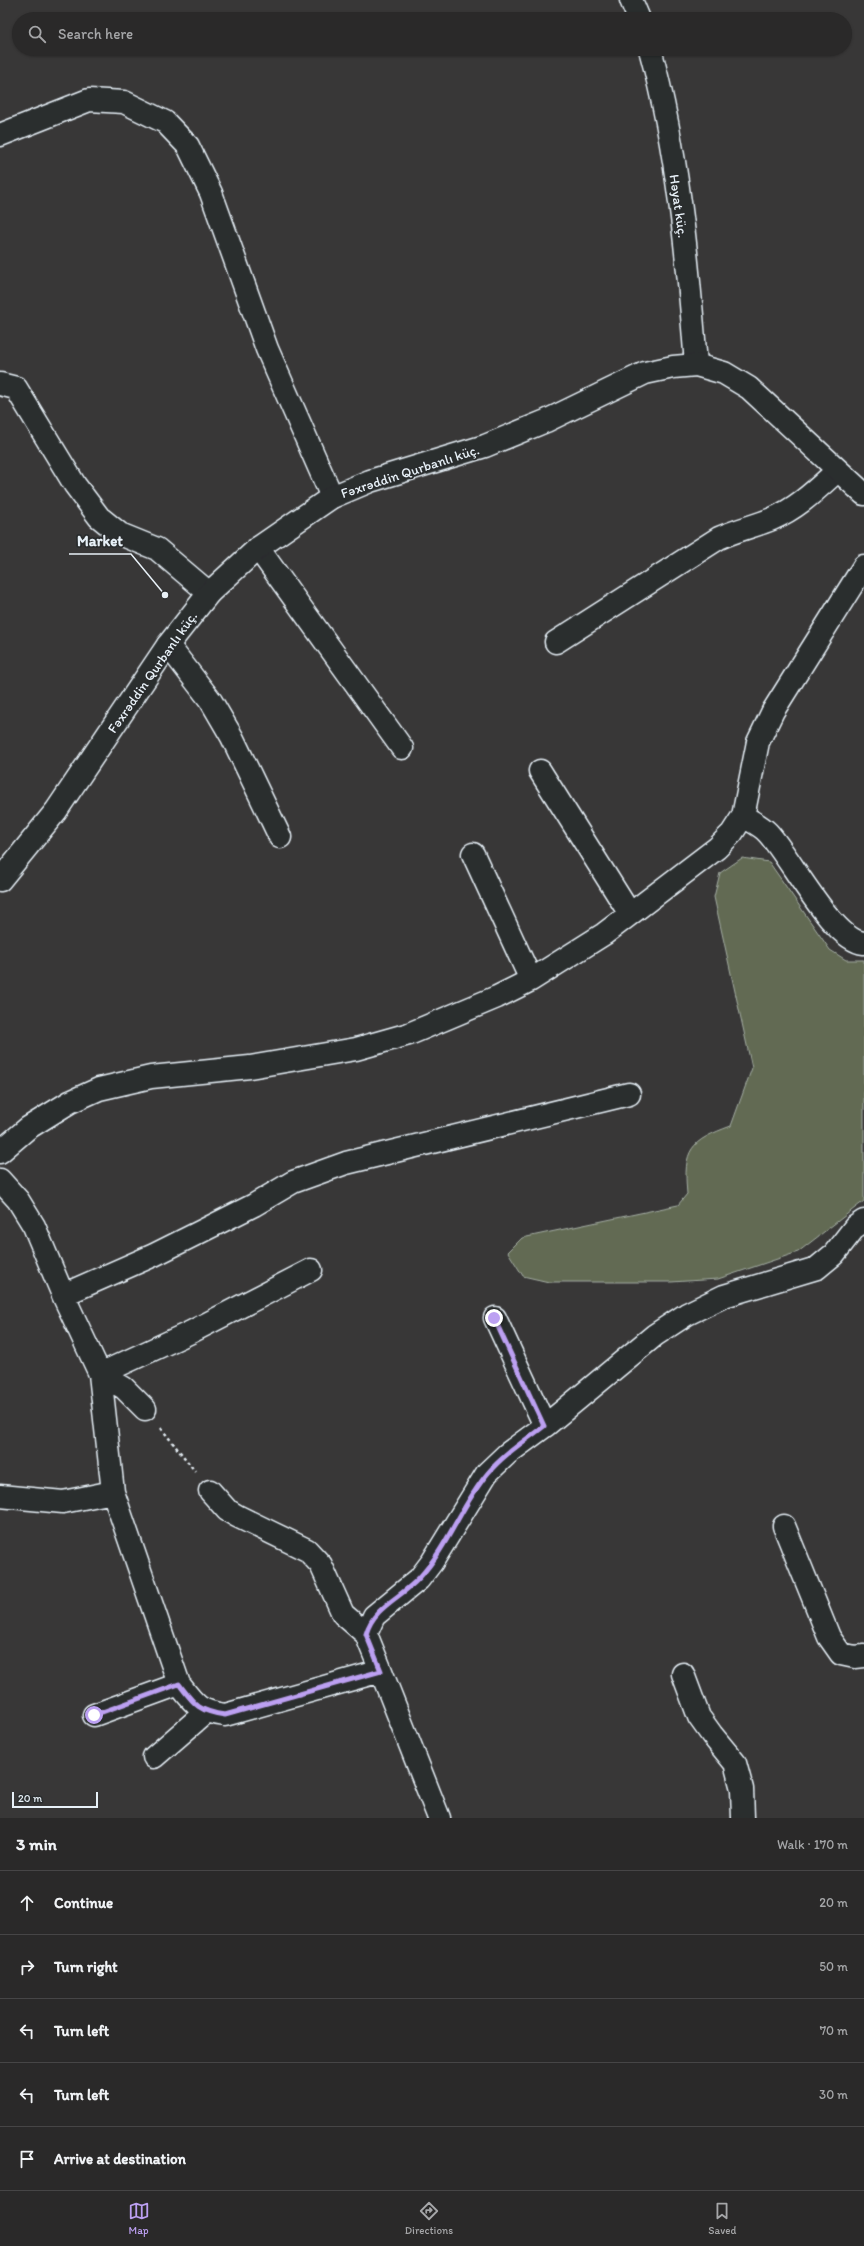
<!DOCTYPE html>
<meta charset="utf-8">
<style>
:root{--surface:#2a2929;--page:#363535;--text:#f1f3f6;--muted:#a5a6a8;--line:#464546;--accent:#bca0f2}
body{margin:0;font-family:Itim,sans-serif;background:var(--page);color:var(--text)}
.scale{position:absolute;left:12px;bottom:10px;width:86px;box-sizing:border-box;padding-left:4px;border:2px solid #e8f1f8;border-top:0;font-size:11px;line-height:14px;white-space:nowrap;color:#e8f1f8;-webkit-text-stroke:3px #2a2d2e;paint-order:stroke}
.stop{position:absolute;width:12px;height:12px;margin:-9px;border:3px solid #bca0f2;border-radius:50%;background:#fff}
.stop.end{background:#bca0f2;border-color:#fff;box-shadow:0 1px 4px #0008}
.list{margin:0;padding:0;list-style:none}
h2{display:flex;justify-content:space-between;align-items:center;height:52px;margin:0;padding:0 16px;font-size:17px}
h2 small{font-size:13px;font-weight:400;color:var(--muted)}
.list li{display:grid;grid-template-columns:26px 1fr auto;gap:12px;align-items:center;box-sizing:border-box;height:64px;padding:0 16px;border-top:1px solid var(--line)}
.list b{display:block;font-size:15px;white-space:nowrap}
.list em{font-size:13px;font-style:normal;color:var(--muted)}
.icon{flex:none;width:22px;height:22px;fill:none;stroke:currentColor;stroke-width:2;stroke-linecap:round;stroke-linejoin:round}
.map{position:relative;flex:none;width:864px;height:1818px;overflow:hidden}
.search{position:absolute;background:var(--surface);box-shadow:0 1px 3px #0004;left:12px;right:12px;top:12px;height:44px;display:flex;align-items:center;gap:10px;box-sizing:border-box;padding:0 14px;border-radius:22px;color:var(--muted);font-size:15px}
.sheet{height:372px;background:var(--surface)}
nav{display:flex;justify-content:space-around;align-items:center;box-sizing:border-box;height:56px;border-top:1px solid var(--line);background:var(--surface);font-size:11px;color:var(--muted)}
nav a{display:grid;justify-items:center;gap:2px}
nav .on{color:var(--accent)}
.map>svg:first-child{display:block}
.green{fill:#626b52;stroke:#a5aea5}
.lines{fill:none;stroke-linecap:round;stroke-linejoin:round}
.street-casing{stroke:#e8f1f8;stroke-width:25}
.secondary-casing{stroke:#e8f1f8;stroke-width:25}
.path{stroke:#e8f1f8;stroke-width:2.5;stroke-dasharray:3 3;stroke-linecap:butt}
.street{stroke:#2a2d2e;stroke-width:22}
.secondary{stroke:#2a2d2e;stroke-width:22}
.route{stroke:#bca0f2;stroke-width:5}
.labels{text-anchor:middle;stroke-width:3.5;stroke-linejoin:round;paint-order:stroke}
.street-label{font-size:14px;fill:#e8f1f8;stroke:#2a2d2e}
.leader{fill:none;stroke:#e8f1f8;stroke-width:1.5}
.callout-dot{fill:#e8f1f8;stroke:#2a2d2e;stroke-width:1.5}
.callout-label{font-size:15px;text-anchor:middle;font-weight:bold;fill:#e8f1f8;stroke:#2a2d2e;stroke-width:3.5;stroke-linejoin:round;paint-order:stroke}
</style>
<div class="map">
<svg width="864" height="1818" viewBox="0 0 864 1818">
<rect width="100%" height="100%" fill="#383737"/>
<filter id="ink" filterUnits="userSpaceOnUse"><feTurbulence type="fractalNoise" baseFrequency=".025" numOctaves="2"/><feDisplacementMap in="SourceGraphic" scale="8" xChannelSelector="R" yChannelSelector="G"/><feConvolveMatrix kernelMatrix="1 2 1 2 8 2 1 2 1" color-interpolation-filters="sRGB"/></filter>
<g filter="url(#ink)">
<path class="green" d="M 742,858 L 769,862 L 830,950 L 846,960 L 864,960 L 864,1201 L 798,1252 L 718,1279 L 671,1282 L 549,1282 L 523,1276 L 508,1252 L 522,1238 L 678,1205 L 687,1194 C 683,1149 690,1141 731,1126 L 752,1068 L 714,897 L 720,873 Z"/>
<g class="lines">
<g class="street-casing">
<path id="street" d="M 631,0 L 639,19
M 650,49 C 678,152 688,259 696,365
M 0,135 L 89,100 L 124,102 L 165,122 L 188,146 L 211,193 L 267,349 L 332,497
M 0,384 L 16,388 L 75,485 L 99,517 L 120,534 L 157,549 L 209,593
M 258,548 L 402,748
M 556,642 L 719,538 C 737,530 755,526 772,519 C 798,508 817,489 837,471
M 168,645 L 211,701 L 232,737 L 280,837
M 540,771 L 630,914
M 743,816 C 751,821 762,826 768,833 C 791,858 832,940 864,943
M 473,854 L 531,980
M 0,1152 L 28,1128 L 70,1102 L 99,1089 L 151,1077 L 250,1067 L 356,1049 L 409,1034 L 497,997 L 531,980 L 604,934 L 717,848 L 732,833 L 743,816 L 758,742 L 773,711 L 864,566
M 0,1180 L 18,1200 L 34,1226 L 63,1295 L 100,1374 L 113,1492 L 179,1684 C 195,1705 198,1711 225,1715 L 381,1671 L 439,1818
M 63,1295 L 154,1255 L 254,1205 L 293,1182 L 346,1163 L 629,1094
M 495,1318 L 545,1426
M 100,1374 L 191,1332 L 311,1270
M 100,1374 L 124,1388 L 145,1409
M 210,1491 L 227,1510 L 237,1516 L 307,1550 L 321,1565 L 343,1614 L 366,1634
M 0,1496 L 63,1502 L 113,1492
M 784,1526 L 829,1637 L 841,1654 L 855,1657 L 864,1656
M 381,1671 L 366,1634 L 374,1616 L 419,1579 L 432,1562 L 487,1473 L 507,1454 L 545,1426 L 655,1335 L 687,1314 L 724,1296 L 817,1268 L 834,1254 L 855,1227 L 864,1221
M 683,1674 L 699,1717 L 712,1735 L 735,1763 L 742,1789 L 743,1818
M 94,1715 L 179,1684
M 154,1757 L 206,1712"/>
</g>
<g class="secondary-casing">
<path id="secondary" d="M 0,880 L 56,811 L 168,645 L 209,593 L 258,548 L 332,497 L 370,481 L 485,446 L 546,421 L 645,373 L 673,367 L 696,365 L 724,373 L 749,388 L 864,494"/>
</g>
<path class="path" d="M 161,1428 L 195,1471"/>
<use href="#street" class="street"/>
<use href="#secondary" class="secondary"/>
</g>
</g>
<g class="lines" filter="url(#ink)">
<path class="route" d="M 94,1715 L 179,1684 C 195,1705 198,1711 225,1715 L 381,1671 L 366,1634 C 374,1606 401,1598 419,1578 C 448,1547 461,1505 488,1473 C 504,1454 525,1441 544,1426 L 494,1318"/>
</g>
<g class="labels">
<g class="street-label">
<text transform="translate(679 206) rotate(82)" y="5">Həyat küç.</text>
<text transform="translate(410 471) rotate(-18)" y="5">Fəxrəddin Qurbanlı küç.</text>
<text transform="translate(152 672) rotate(-55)" y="5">Fəxrəddin Qurbanlı küç.</text>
</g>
</g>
<path class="leader" d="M165 595L131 554H69"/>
<circle class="callout-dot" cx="165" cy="595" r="4"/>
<g class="callout-label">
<text x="100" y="546">Market</text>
</g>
</svg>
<div class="scale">20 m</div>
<div class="stop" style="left:94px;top:1715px"></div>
<div class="stop end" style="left:494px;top:1318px"></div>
<div class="search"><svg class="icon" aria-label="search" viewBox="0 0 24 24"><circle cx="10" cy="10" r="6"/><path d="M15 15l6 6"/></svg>Search here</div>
</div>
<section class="sheet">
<h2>3 min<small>Walk · 170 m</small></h2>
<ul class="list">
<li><svg class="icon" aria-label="ahead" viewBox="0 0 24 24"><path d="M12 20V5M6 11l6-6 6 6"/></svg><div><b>Continue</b></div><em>20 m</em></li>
<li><svg class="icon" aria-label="right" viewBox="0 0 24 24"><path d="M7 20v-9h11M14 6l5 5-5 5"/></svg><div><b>Turn right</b></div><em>50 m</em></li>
<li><svg class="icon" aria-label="left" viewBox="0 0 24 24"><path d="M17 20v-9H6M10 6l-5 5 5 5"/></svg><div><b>Turn left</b></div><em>70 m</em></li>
<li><svg class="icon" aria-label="left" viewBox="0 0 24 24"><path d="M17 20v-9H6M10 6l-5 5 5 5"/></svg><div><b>Turn left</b></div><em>30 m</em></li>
<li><svg class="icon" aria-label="arrive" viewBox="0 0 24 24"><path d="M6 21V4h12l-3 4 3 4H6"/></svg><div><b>Arrive at destination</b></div></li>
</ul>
</section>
<nav>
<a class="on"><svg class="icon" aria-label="map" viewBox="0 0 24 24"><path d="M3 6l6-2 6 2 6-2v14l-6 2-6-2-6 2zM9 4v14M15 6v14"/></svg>Map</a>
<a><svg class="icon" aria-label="directions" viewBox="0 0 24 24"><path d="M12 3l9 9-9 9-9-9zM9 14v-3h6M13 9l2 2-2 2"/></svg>Directions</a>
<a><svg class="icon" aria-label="saved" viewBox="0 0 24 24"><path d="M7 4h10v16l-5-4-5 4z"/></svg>Saved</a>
</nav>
